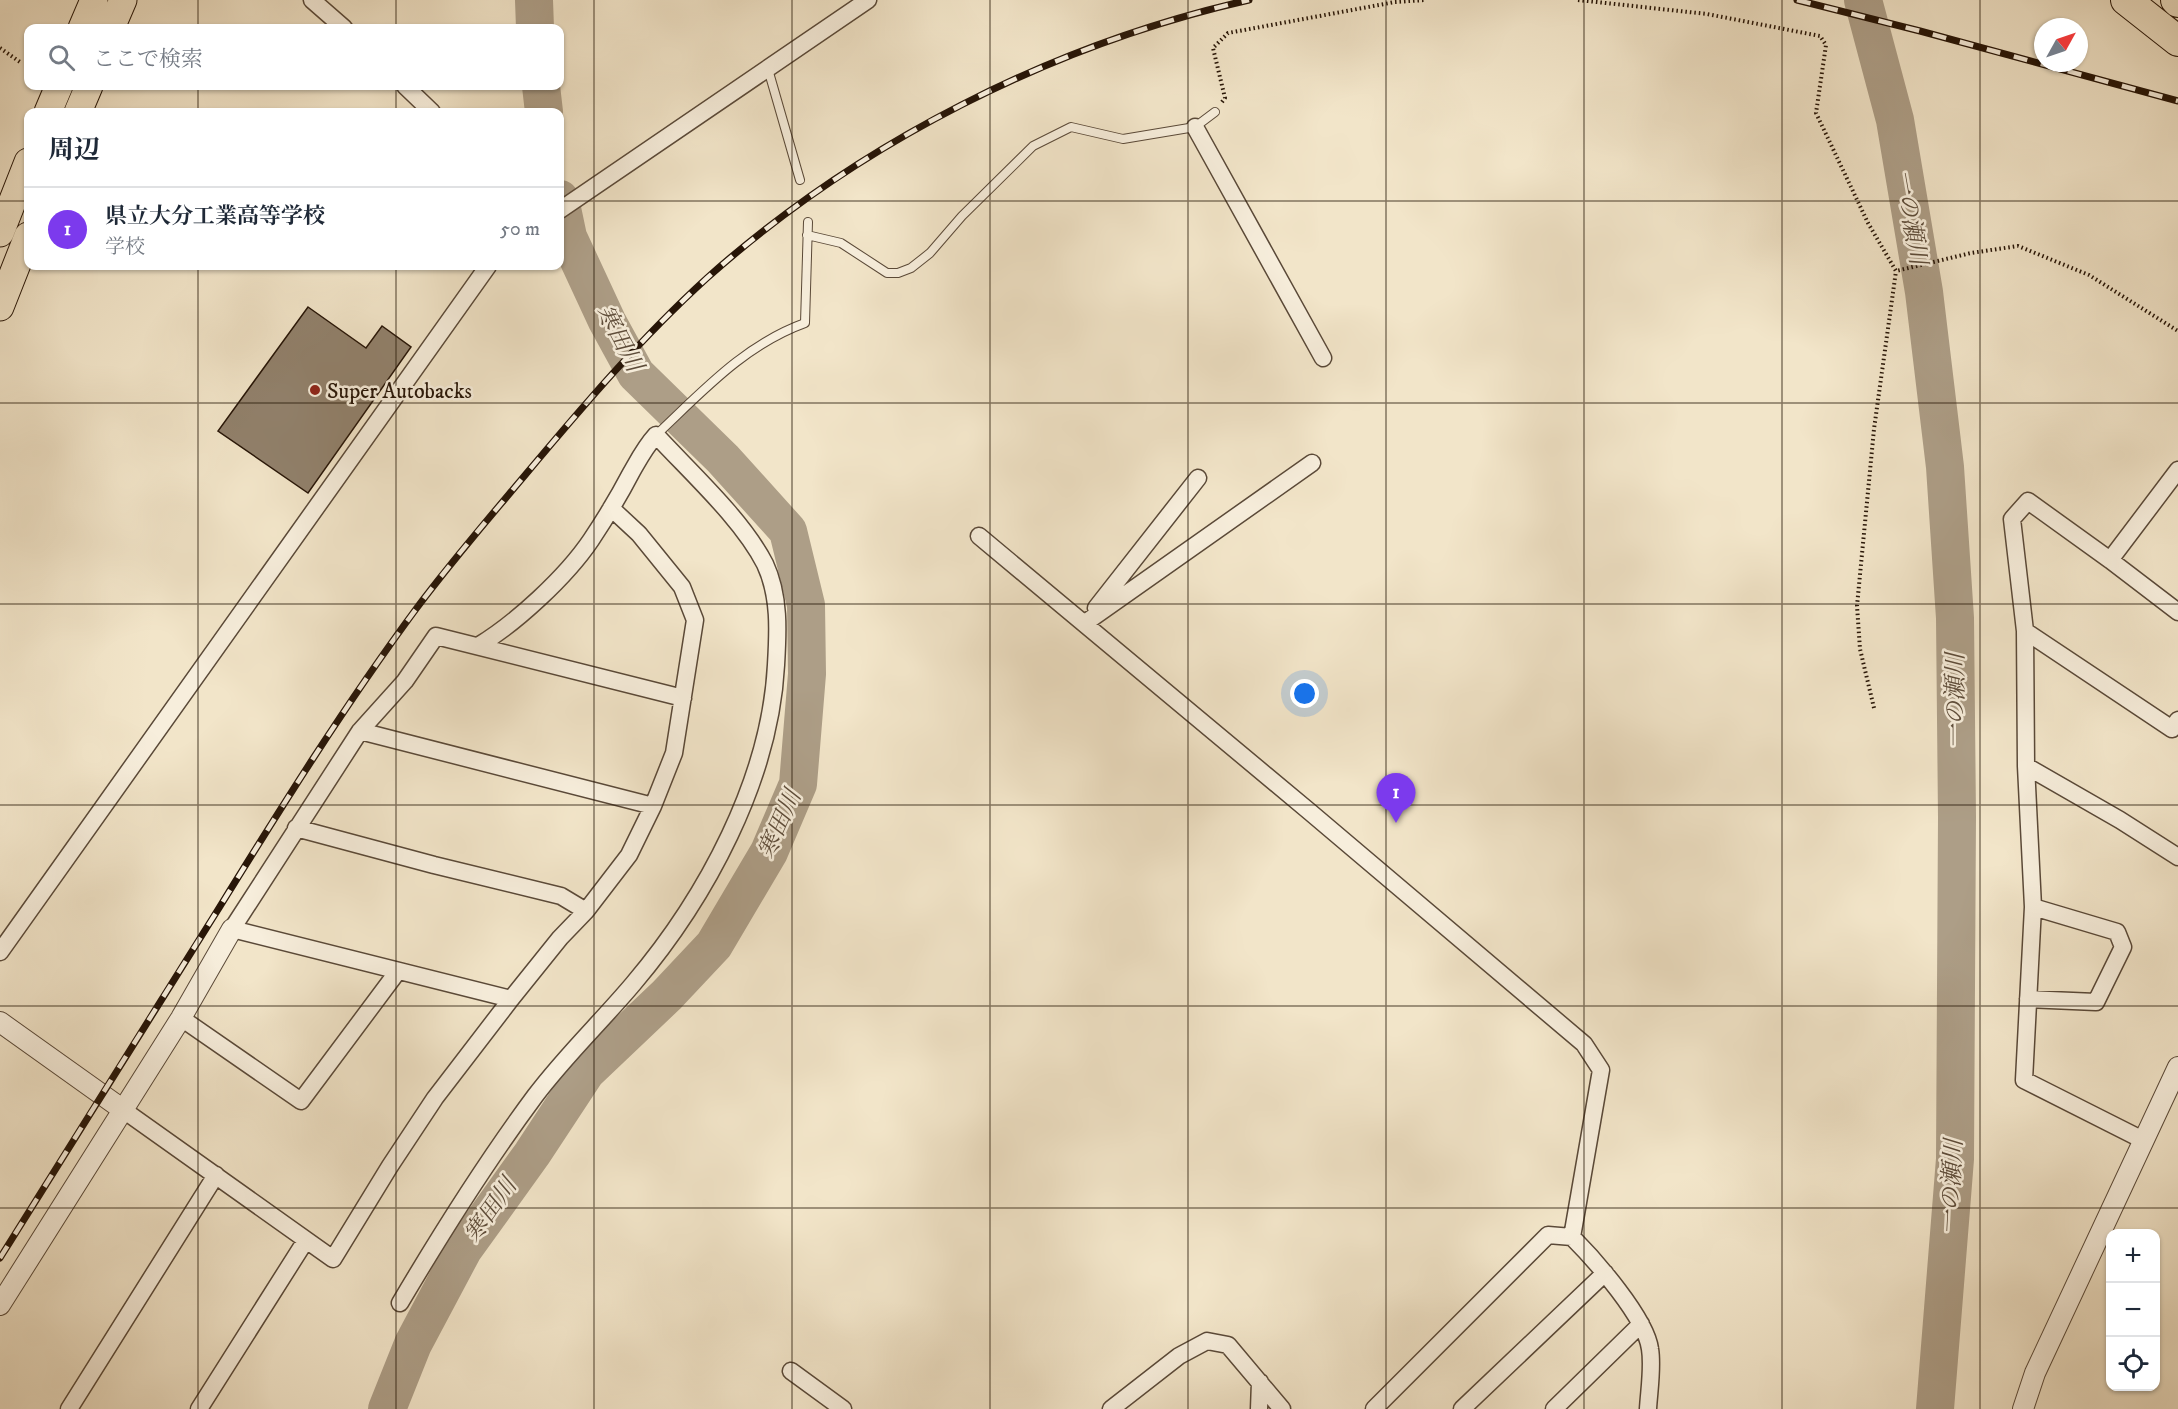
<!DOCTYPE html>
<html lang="ja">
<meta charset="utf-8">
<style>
:root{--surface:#fff;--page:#f6f6f7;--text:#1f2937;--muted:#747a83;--line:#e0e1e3;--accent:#7c3aed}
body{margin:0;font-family:"IM FELL DW Pica","Noto Serif JP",serif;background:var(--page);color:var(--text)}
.controls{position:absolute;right:18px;bottom:18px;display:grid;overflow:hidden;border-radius:12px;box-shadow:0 2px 4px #0004}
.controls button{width:54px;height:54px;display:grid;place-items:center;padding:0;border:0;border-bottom:2px solid var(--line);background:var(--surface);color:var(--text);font:30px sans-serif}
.compass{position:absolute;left:2034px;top:18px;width:54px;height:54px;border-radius:50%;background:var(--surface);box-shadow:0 2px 4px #0004;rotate:50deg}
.you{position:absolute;left:1305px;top:694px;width:21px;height:21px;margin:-15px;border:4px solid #fff;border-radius:50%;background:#1a73e8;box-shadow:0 0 0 9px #1a73e833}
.badge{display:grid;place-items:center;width:39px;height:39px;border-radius:50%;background:var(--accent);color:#fff;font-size:20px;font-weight:700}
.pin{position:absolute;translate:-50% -50px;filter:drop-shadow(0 2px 3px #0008)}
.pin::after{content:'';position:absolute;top:32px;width:21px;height:18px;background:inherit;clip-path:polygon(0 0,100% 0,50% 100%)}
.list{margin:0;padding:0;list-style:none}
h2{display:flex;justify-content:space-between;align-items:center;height:78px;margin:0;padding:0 24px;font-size:26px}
h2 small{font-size:20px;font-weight:400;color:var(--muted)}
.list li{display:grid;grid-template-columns:39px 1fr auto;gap:18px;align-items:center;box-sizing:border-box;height:84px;padding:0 24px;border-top:2px solid var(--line)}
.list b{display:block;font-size:22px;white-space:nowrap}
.list p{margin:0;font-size:20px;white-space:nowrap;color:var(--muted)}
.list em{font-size:20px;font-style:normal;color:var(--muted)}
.icon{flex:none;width:33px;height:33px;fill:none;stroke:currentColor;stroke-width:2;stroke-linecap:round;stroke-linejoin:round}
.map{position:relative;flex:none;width:2178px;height:1409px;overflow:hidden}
.search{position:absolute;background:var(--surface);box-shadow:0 2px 4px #0004;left:24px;top:24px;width:540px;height:66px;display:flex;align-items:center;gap:15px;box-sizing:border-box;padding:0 21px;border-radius:12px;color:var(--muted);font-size:22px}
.panel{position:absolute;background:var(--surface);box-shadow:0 2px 4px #0004;left:24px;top:108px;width:540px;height:162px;border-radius:12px}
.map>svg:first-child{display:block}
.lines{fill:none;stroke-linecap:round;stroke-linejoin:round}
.river{stroke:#ad9e87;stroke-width:38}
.building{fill:#91816c;stroke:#271507;stroke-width:1.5}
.service-casing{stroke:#5a4938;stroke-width:10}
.minor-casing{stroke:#5a4938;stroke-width:19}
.tertiary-casing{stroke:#5a4938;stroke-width:22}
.trunk-casing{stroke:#271507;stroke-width:29}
.motorway-casing{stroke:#271507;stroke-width:32}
.path{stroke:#271507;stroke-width:4;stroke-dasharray:1.5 3;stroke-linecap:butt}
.service{stroke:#f7eedc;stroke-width:8}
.minor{stroke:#f7eedc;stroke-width:16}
.tertiary{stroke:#f7eedc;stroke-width:20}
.trunk{stroke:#f2e5c9;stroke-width:27}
.motorway{stroke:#f2e5c9;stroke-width:30}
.rail-casing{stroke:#271507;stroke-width:7}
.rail{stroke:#f7eedc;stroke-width:4.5;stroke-dasharray:14;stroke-linecap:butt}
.grid{fill:none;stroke:#271507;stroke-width:1.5;stroke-opacity:0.55}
.poi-dot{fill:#8f2418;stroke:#f7eedc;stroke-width:2}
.labels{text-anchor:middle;stroke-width:5;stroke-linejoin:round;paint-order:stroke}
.poi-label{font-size:22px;fill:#271507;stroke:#f7eedc;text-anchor:start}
.water-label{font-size:24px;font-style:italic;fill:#5d4c3a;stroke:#f7eedc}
</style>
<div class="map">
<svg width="2178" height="1409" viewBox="0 0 2178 1409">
<rect width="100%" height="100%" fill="#f2e5c9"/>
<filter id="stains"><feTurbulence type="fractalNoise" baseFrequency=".00333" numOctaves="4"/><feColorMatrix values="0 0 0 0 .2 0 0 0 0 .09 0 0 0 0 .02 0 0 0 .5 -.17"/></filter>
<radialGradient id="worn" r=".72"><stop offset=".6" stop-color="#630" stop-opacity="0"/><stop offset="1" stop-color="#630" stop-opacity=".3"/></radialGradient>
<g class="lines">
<path class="river" d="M 534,0 L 535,28
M 1863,0 L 1895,120 L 1924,292 L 1945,467 L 1955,618 L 1957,817 L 1955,1159 L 1935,1409
M 541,86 L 544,112
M 387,1409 L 413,1344 L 463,1250 L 532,1154 L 586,1072 L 667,995 L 714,945 L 769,852 L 798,784 L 807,674 L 806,605 L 788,531 L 723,459 L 636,374 L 607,321 L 568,237 L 560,199"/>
</g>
<path class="building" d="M 308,307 L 366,348 L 382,326 L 411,347 L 308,493 L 218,431 Z"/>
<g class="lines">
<g class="service-casing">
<path id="service" d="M 768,69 L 800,180
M 807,235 L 841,243 L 887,273 L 898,273 L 911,268 L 930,253 L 962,216 L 1033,146 L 1071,127 L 1123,139 L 1195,127 L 1215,112
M 656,435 C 702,392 744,345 805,323 L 808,222"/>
</g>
<g class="minor-casing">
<path id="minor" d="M 312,0 L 344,28
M 405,86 L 432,112
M 1195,127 L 1323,358
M 560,210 L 868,0
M 979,536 L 1310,812 L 1584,1044 L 1601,1070 L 1572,1237
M 2110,560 L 2178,470
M 1096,608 L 1198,478
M 1085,623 L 1312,463
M 2025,631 L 2172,729 L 2178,720
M 360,731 L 653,806
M 2026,766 L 2120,820 L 2178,857
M 296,828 L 434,865 L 561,896 L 586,911
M 0,952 L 488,266
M 511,999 L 232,929 L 360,731 L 405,681 L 436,636 L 683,698
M 2028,999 L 2096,1002 L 2123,947 L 2117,932 L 2033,907
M 181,1018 L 301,1101 L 398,971
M 122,1109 L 333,1259 L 390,1166 L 435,1098 L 511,999 L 560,938 L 586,911 L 629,855 L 653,806 L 674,753 L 695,620 L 682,587 L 639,534 L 611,508
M 2143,1140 L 2024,1080 L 2033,907 L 2026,766 L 2025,631 L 2012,519 L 2028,501 L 2110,560 L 2178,612
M 400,1303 C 442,1232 486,1162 535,1096 C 565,1056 601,1022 633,984 C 706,898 770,780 776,665 C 778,632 780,596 765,564 C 742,519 691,473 656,435 C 645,447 639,459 631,473 C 619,496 605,519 591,540 C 566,577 516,623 478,646
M 791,1371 L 843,1409
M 69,1409 L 216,1175
M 199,1409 L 306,1240
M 1111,1409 L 1179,1356 L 1207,1341 L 1228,1345 L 1282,1409
M 1259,1409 L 1260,1382
M 1374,1409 L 1548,1235 L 1572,1237 C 1595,1260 1646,1318 1650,1349 C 1653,1367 1649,1391 1648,1409
M 1462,1409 L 1605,1273
M 1554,1409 L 1641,1324"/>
</g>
<g class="tertiary-casing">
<path id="tertiary" d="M 0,1022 L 122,1109
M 0,1305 L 181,1018 L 232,929
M 2023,1409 L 2035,1373 L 2178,1067"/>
</g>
<g class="trunk-casing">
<path id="trunk" d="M 82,28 L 94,0
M 111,28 L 123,0
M 48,112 L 59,86
M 78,112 L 89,86
M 0,233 L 28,162
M 0,307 L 28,236"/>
</g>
<g class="motorway-casing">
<path id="motorway" d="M 2126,0 L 2178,41
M 2176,0 L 2178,2"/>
</g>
<path class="path" d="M 1578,0 L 1707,14 L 1820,36 L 1826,45 L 1816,113 L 1868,223 L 1896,271 L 1971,253 L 2018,246 L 2089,275 L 2178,331
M 0,48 L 20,62
M 1222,102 L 1225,98 L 1213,48 L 1228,33 L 1395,2 L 1425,0
M 1874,708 L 1860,649 L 1857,606 L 1874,429 L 1896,271"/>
<use href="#service" class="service"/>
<use href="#minor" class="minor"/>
<use href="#tertiary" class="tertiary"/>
<use href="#trunk" class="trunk"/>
<use href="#motorway" class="motorway"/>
<g class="rail-casing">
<path id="rail" d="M 1797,0 L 1920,31 L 2178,101
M 0,1258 C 73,1141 146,1024 219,908 C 282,806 345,705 416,609 C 451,562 489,518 526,474 C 583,406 641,338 707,278 C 857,144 1053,44 1249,0"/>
</g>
<use href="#rail" class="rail"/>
</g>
<path class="grid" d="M 198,0 L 198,28M 396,0 L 396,28M 594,0 L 594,1409M 792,0 L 792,1409M 990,0 L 990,1409M 1188,0 L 1188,1409M 1386,0 L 1386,1409M 1584,0 L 1584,1409M 1782,0 L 1782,1409M 1980,0 L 1980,1409M 198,86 L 198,112M 396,86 L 396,112M 0,201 L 28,201M 560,201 L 2178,201M 198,266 L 198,1409M 396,266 L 396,1409M 0,403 L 2178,403M 0,604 L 2178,604M 0,805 L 2178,805M 0,1006 L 2178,1006M 0,1208 L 2178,1208"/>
<circle class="poi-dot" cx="315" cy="390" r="6"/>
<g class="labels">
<g class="poi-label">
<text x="327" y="398">Super Autobacks</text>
</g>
<g class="water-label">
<text transform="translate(1911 217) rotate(80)" y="8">一の瀬川</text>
<text transform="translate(620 338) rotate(62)" y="8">寒田川</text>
<text transform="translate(1955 701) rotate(-90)" y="8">一の瀬川</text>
<text transform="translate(779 824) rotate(-66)" y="8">寒田川</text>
<text transform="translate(1951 1187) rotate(-87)" y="8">一の瀬川</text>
<text transform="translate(490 1210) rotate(-55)" y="8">寒田川</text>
</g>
</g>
<rect width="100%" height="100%" filter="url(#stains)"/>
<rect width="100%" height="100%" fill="url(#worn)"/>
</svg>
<div class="controls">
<button>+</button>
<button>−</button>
<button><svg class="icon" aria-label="locate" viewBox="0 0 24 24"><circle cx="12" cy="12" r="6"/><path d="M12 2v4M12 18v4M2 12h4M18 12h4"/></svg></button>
</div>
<svg class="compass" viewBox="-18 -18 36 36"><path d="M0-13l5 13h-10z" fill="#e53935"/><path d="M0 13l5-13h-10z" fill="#747a83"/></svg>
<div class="you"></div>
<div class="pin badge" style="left:1396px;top:823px">1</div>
<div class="search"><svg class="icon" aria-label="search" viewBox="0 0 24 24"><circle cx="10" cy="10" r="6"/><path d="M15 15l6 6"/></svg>ここで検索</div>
<section class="panel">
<h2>周辺<small></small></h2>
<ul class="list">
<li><span class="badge">1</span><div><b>県立大分工業高等学校</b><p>学校</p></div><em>50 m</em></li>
</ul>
</section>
</div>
